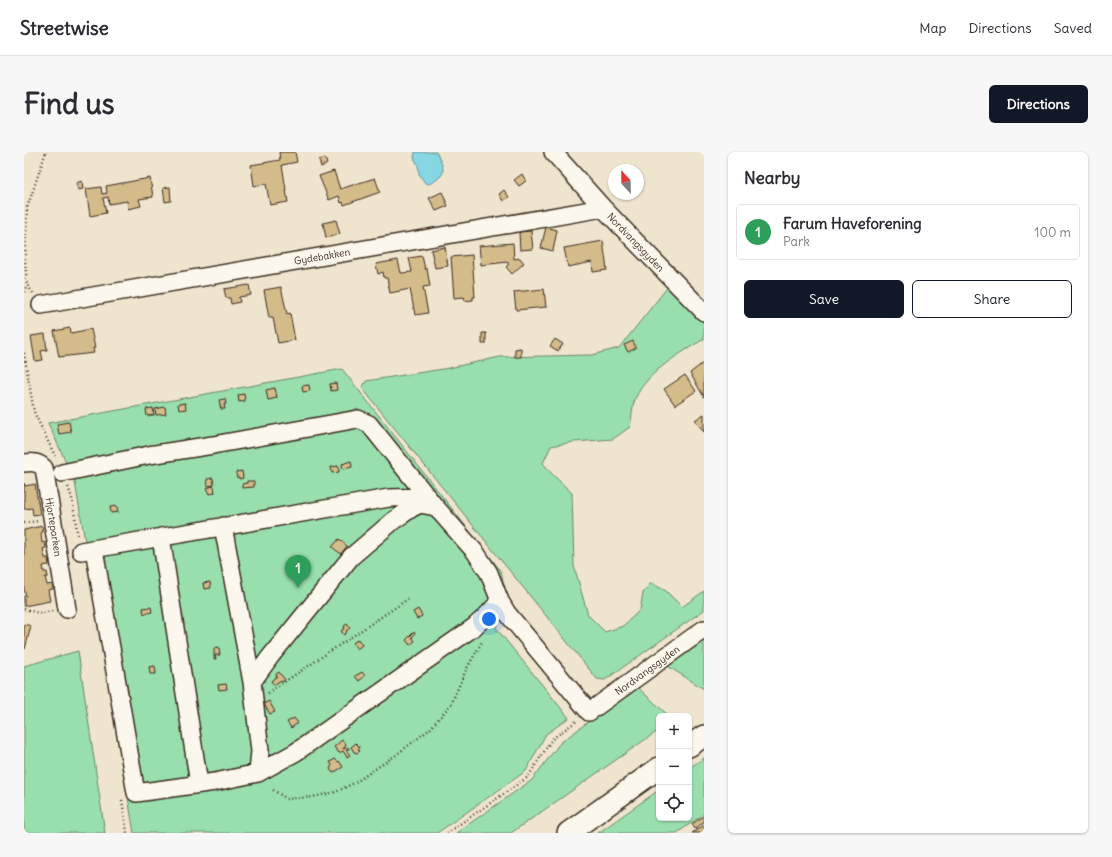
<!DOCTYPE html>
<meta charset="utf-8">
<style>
:root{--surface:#fff;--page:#f7f7f7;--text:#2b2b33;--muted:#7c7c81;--line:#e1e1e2;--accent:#111827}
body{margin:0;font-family:Delius,sans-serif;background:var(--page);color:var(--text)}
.controls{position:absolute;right:12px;bottom:12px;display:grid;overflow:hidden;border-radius:6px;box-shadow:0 1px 3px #0004}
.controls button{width:36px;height:36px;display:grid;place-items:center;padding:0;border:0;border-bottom:1px solid var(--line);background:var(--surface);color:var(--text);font:20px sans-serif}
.compass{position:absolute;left:584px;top:12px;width:36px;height:36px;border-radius:50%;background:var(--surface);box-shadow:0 1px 3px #0004;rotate:338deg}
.you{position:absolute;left:465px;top:467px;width:14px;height:14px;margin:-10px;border:3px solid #fff;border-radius:50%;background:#1a73e8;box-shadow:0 0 0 6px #1a73e833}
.badge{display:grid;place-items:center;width:26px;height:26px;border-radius:50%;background:var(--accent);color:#fff;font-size:13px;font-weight:700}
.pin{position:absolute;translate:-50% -33px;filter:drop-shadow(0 1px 2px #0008)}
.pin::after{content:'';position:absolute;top:21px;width:14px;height:12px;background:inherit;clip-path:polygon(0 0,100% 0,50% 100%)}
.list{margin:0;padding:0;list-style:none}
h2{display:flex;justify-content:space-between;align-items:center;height:52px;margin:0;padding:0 16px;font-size:17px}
h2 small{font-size:13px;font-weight:400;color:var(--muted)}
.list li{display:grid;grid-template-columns:26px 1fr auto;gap:12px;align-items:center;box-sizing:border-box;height:56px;margin:0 8px 8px;padding:0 8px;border:1px solid var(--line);border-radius:6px}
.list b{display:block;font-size:15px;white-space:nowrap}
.list p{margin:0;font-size:13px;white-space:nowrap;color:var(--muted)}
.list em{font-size:13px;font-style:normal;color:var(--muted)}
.actions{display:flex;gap:8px;padding:12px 16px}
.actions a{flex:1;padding:9px 0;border:1px solid var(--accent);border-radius:6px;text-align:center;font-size:14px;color:var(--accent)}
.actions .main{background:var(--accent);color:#fff}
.icon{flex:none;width:22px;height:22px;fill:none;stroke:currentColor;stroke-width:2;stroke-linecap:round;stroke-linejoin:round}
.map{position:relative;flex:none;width:680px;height:681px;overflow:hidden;border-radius:6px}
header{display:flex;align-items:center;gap:24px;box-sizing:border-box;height:56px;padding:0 20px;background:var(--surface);border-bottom:1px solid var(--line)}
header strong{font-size:19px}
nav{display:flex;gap:22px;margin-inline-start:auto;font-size:14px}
.intro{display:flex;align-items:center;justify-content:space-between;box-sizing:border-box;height:96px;padding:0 24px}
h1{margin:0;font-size:28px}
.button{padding:10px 18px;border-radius:6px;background:var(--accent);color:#fff;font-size:14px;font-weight:700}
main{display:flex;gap:24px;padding:0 24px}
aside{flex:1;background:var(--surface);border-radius:6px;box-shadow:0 1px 3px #0004}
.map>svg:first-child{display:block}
.green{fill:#98dfad;stroke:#6a8466}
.water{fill:#87d6e4;stroke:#699195}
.building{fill:#d4bb8a;stroke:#3b2a1e}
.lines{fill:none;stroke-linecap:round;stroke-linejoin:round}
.minor-casing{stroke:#3b2a1e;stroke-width:20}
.major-casing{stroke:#3b2a1e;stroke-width:24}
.path{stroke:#3b2a1e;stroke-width:2.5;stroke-dasharray:1 3;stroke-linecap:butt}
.minor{stroke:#fbf7ec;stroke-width:17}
.major{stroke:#fbf7ec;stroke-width:21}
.labels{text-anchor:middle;stroke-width:3;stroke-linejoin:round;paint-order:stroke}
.street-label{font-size:10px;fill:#3b2a1e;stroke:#fbf7ec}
</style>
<header>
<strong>Streetwise</strong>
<nav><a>Map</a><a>Directions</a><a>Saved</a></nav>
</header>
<div class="intro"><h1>Find us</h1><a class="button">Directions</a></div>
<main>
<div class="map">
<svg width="680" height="681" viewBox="0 0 680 681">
<rect width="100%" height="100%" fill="#efe5cf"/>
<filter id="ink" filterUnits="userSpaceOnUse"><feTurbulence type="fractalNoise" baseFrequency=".025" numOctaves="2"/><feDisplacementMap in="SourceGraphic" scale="8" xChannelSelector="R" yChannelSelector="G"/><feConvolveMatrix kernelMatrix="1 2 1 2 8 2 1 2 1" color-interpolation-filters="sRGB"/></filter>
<g filter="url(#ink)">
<path class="green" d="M 643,136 L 680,171 L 680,187 C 657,201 624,219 612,245 C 608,253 608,266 606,275 L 589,287 L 550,290 L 527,294 L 519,311 L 527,321 L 548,341 L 550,414 L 564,463 L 581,480 L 599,474 L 616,458 L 619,441 L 627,431 L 642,439 L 658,455 L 680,439 L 680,458 L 581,528 L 573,527 L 338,236 L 342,229 L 425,216 L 476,205 L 568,203 L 595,196 Z
M 318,217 L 477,419 L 484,452 L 472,476 L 545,566 L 522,582 L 502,619 L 413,681 L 110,681 L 51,330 L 24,271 Z
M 680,487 L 680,537 L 642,513 Z
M 54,499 L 81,681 L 0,681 L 0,514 Z
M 612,534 L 645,564 L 635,564 L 635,578 L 487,681 L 432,681 L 508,628 L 536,591 Z
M 680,606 L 680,662 L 653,681 L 574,681 L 635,638 L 635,666 L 665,666 L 665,616 Z"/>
<path class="water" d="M 391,0 L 412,0 C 421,17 424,23 405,32 L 401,31 L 395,22 L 394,13 L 390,6 Z"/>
<path class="building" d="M 255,0 L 271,0 L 273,10 L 258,13 L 264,50 L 246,53 L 242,32 L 230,34 L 227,13 L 256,8 Z
M 301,6 L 303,12 L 297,15 L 295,8 Z
M 310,19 L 316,37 L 351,26 L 356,40 L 320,53 L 319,50 L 317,51 L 315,44 L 305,48 L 295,24 Z
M 498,22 L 502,29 L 495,34 L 490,28 Z
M 126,26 L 129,45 L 115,47 L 117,54 L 104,57 L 103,49 L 85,52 L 84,45 L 79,46 L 82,61 L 66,64 L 62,37 L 77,35 L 78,42 L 83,41 L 82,34 Z
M 58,29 L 59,37 L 54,38 L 52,31 Z
M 146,35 L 147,49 L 141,50 L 139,36 Z
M 480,38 L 485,45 L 479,49 L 475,42 Z
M 418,40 L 424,54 L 412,59 L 405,46 Z
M 312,68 L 316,82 L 302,86 L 299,71 Z
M 522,75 L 533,78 L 529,99 L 517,96 Z
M 507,79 L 509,97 L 496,98 L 495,80 Z
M 579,89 L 583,118 L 569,120 L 568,110 L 544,115 L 540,96 Z
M 489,91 L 490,107 L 496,106 L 500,111 L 488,122 L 482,115 L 484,113 L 484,110 L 457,113 L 455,94 Z
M 421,95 L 424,114 L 411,116 L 407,98 Z
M 448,103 L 451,145 L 449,145 L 449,148 L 441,149 L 440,145 L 430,146 L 427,105 Z
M 398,104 L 401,117 L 403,117 L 406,134 L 399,135 L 404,161 L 391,163 L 386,137 L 366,141 L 363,126 L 360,126 L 359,120 L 354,122 L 352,112 L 374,108 L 377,121 L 388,120 L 385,106 Z
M 225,133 L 227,143 L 215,145 L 216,150 L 207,152 L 206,146 L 202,146 L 200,137 Z
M 257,135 L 263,162 L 266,161 L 271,188 L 254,191 L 249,166 L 245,166 L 240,138 Z
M 520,137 L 522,155 L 492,158 L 490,140 Z
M 46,176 L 47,181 L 67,177 L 71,196 L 69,196 L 70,201 L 35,205 L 30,179 Z
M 458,181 L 462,181 L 462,192 L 458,192 Z
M 21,182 L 23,198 L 17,199 L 19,208 L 11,209 L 7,184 Z
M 531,187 L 539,192 L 534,199 L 526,194 Z
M 609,189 L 612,196 L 604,200 L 600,193 Z
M 497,196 L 497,205 L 491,205 L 491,197 Z
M 679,211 L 680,213 L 680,245 L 666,221 Z
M 661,223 L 672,239 L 651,253 L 640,237 Z
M 312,231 L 313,238 L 307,239 L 306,232 Z
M 285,233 L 286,239 L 279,240 L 278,234 Z
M 251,236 L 253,246 L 244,248 L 242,238 Z
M 220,242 L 221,249 L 215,250 L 214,243 Z
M 201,247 L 202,252 L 200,252 L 201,257 L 197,257 L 195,248 Z
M 161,251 L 162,257 L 155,258 L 154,252 Z
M 141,255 L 142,262 L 132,263 L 131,257 Z
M 129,256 L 130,263 L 123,264 L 122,257 Z
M 680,262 L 680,280 L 671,268 Z
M 45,270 L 47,280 L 35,282 L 33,272 Z
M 327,309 L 328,315 L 319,317 L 318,312 Z
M 314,314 L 315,320 L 308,321 L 307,315 Z
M 218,319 L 219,326 L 216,327 L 215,325 L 213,326 L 212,320 Z
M 189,326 L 190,333 L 184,334 L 183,327 Z
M 223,329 L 230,329 L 230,335 L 218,336 L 218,332 L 223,331 Z
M 0,331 L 1,334 L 11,332 L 16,362 L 9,363 L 8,356 L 0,357 Z
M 190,334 L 191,341 L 185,342 L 182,336 Z
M 93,354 L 94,360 L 87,361 L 86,355 Z
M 18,374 L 19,380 L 17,381 L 18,391 L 21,390 L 22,396 L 19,397 L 21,406 L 24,406 L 25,413 L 19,414 L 20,420 L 23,420 L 24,425 L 21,425 L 23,433 L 28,432 L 29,437 L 24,438 L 26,449 L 0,454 L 0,444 L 2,444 L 0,437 L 0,378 Z
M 315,387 L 323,394 L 317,402 L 308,395 Z
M 186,430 L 187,436 L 180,437 L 179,431 Z
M 127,455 L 128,460 L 120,462 L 119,456 Z
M 394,457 L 398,464 L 393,467 L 389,460 Z
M 0,472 L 7,474 L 1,497 L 0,497 Z
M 323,472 L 326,476 L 322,479 L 323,480 L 320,483 L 317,479 L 321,476 L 320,474 Z
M 390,480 L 391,482 L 388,485 L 391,489 L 386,493 L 382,488 Z
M 334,487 L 338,493 L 333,497 L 329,491 Z
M 195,495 L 196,503 L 191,503 L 192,507 L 190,507 L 190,496 Z
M 131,514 L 132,522 L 126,522 L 125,515 Z
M 255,520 L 261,528 L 258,530 L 257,528 L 250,533 L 247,529 L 253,524 L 252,522 Z
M 338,520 L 341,524 L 335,529 L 331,524 Z
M 202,532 L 203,537 L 195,538 L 194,533 Z
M 245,549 L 251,560 L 246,562 L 240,552 Z
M 270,566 L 274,571 L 267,576 L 263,570 Z
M 318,588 L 322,593 L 319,597 L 324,595 L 325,597 L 322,598 L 326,603 L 323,605 L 319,599 L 315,601 L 310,595 Z
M 332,591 L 336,596 L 334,597 L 336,599 L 333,601 L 330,600 L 327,595 Z
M 311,607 L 314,610 L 315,609 L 319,615 L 309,621 L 306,617 L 308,613 L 306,610 Z
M 680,664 L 680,670 L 671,677 L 668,672 Z
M 680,673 L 680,681 L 668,681 Z"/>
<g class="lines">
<g class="minor-casing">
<path id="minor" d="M 529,0 L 579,56 L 680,160
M 17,153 L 579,56
M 0,311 C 8,310 14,310 20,316 L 43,457
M 38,321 L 125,303 L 189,293 L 334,267 L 345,272 L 409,352 L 452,401 L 465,421 L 476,449 L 483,461 L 565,560 L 680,477
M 199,374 L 228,530
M 137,385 L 175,632
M 70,397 L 112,641 L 191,630 L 234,621 L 272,600 L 450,475 L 464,462 L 476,449
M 57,399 L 365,346 L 403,345
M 234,621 L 236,599 L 228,530 L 246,505 L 327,405 L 369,369 L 388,356 L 396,352 L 412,355"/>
</g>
<g class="major-casing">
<path id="major" d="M 665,594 L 680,584
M 544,681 L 635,616"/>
</g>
<path class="path" d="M 0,140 L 3,133
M 9,141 L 3,133 L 1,108 L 3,56 L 22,0
M 0,201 L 10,260 L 31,304
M 44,335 L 48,346 L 54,385
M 0,371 L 14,369
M 0,457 L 15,461 L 29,459
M 244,541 L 384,447
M 249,638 L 263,647 L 289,645 L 312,640 L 332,630 L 372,603 L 406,577 L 427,552 L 442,518 L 459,488
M 98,648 L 103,681
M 423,681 L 504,625 L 528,587 L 554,568"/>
<use href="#minor" class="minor"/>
<use href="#major" class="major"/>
</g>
</g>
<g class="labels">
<g class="street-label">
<text transform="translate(612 90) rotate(46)" y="4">Nordvangsgyden</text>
<text transform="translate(298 104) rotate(-10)" y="4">Gydebakken</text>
<text transform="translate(30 375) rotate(81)" y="4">Hjorteparken</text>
<text transform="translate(623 518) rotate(-36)" y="4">Nordvangsgyden</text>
</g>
</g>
</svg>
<div class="controls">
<button>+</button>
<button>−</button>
<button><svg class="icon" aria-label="locate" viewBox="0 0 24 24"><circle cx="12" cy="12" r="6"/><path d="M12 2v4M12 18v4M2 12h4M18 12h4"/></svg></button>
</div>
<svg class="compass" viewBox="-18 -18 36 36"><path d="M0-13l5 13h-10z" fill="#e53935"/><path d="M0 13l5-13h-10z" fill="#7c7c81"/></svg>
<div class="you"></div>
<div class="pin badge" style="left:274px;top:436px;background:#2e9e5b">1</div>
</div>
<aside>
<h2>Nearby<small></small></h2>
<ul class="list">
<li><span class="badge" style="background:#2e9e5b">1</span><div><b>Farum Haveforening</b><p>Park</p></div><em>100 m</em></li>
</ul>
<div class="actions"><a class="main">Save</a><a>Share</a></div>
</aside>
</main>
